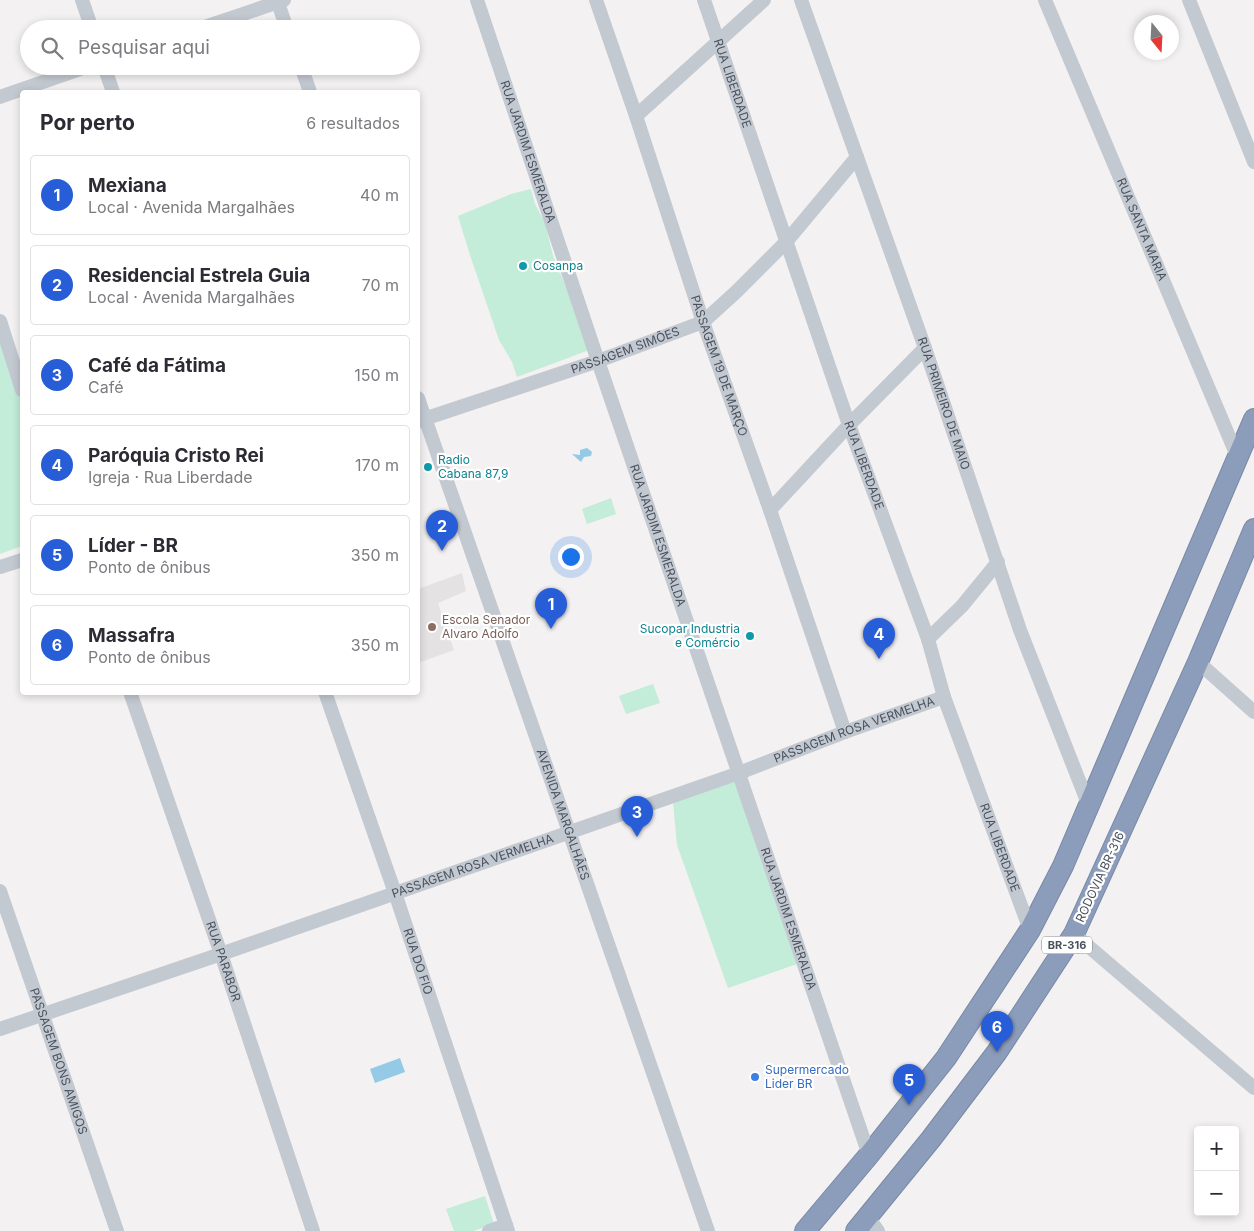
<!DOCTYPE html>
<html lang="pt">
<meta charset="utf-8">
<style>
:root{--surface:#fff;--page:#f2f2f3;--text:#2b2b33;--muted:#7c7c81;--line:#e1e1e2;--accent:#275dd7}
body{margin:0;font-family:Inter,sans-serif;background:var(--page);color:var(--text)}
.controls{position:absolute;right:15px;bottom:15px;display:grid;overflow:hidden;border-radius:5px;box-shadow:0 2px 8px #0003}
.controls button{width:45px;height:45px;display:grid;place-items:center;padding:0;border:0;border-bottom:1px solid var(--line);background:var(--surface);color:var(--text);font:25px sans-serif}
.compass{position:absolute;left:1134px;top:15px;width:45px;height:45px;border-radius:50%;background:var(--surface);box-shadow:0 2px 8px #0003;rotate:162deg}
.you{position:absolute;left:570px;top:556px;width:18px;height:18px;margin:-12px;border:4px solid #fff;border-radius:50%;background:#1a73e8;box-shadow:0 0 0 8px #1a73e833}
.badge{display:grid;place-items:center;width:32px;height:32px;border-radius:50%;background:var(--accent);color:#fff;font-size:16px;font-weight:700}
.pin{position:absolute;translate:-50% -41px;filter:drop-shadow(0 1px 2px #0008)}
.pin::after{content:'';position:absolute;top:26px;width:18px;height:15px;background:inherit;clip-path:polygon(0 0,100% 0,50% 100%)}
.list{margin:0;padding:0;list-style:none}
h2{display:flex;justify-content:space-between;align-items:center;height:65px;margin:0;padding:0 20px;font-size:21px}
h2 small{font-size:16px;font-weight:400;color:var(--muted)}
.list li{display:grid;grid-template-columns:32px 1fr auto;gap:15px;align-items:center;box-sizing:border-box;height:80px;margin:0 10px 10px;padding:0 10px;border:1px solid var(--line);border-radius:5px}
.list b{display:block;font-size:19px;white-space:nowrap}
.list p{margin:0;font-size:16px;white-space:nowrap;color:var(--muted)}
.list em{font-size:16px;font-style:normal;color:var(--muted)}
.icon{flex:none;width:28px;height:28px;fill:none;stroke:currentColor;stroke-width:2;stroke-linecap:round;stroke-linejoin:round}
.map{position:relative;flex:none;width:1254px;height:1231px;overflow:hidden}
.search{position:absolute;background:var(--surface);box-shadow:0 2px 8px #0003;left:20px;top:20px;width:400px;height:55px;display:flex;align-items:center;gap:12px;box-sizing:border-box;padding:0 18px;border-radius:28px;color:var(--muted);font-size:19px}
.panel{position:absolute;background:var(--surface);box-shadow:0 2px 8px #0003;left:20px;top:90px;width:400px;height:605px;border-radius:5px}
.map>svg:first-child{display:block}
.education{fill:#e4e2e2}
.green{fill:#c3ecd9}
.water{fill:#94cae6}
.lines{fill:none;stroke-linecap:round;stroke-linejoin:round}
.highway-casing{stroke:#7888a7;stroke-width:22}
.minor{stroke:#c3c9d1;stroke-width:14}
.highway{stroke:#8c9dbb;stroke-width:20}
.culture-dot{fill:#0f9aa8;stroke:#fff;stroke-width:2}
.education-dot{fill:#8d6e63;stroke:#fff;stroke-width:2}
.shop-dot{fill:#3f7fe0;stroke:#fff;stroke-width:2}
.labels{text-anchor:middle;stroke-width:4.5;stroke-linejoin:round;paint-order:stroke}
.shield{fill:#fff;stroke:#80858e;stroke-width:1}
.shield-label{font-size:11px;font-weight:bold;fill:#4a515d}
.street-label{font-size:12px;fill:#4a515d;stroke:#fff}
.culture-label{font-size:12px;fill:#0d838f;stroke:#fff;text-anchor:start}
.education-label{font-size:12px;fill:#785e54;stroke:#fff;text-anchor:start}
.shop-label{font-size:12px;fill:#366cbe;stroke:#fff;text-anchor:start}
</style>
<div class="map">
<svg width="1254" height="1231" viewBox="0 0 1254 1231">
<rect width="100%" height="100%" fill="#f3f1f1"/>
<path class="education" d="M 462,573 L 466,591 L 438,603 L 454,650 L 418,663 L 418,589 Z"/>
<path class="green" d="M 531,189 L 535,204 L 545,223 L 553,256 L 592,349 L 517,377 L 512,362 L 499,340 L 470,255 L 458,216 L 511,194 Z
M 0,341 L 15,373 L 22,398 L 22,546 L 0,554 Z
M 611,498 L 616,514 L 587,524 L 582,509 Z
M 653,684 L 660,703 L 626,714 L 619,696 Z
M 735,779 L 797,964 L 728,988 L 677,845 L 673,802 Z
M 485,1196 L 494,1224 L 473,1231 L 454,1231 L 446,1209 Z"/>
<path class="water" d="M 587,448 L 592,452 L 591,456 L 584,457 L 581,462 L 572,454 L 580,455 L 580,450 Z
M 400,1058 L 405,1072 L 375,1083 L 370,1069 Z"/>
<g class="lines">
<g class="highway-casing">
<path id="highway" d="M 805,1231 L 869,1155 L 946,1058 L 1030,930 L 1063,866 L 1254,419
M 856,1231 L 931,1139 L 997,1052 L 1074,934 L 1198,662 L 1254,529"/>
</g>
<g class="minor">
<path d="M 82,0 L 92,29"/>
<path d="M 277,0 L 287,29"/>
<path id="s1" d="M 477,0 L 598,361 L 869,1155"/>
<path id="s2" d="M 596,0 L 636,116 L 703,322 L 770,510 L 845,732"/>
<path id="s3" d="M 704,0 L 849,425 L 928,639 L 944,697 L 1030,930"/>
<path id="s4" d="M 801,0 L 925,348 L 1020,630 L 1089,806"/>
<path id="s5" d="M 1045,0 L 1238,458"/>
<path d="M 1189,0 L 1254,162"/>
<path d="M 199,29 L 284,0"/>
<path d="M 104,66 L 113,92"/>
<path d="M 301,66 L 310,92"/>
<path d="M 0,97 L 89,66"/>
<path d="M 636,116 L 764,0"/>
<path d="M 0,321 L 22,390"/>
<path id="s6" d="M 418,398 L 708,1231"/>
<path id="s7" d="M 418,421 L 598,361 L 703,322 L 736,292 L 786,242 L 857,157"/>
<path d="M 770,510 L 849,425 L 925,348"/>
<path d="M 0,567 L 22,560"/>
<path d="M 928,639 L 962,606 L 998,562"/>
<path d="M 1198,662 L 1254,712"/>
<path id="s8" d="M 130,692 L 221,954 L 313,1231"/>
<path id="s9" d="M 325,692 L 395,893 L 508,1231"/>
<path id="s10" d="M 0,891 L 117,1231"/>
<path d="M 1074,934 L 1254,1088"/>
<path id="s11" d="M 0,1029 L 221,954 L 739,773 L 845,732 L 944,697"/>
<path d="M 868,1217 L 878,1231"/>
<path d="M 489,1231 L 506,1225"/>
</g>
<use href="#highway" class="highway"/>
</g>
<g class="culture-dot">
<circle cx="523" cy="266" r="5"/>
<circle cx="428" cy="467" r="5"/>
<circle cx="750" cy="636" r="5"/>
</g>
<circle class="education-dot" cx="432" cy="627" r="5"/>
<circle class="shop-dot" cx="755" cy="1077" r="5"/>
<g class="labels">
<rect class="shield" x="1042" y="936.5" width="50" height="17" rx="4"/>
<g class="shield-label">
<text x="1067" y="949">BR-316</text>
</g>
<g class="street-label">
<text dy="4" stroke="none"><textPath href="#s3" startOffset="88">RUA LIBERDADE</textPath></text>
<text dy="4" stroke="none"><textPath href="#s1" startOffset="160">RUA JARDIM ESMERALDA</textPath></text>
<text dy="4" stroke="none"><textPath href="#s5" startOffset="249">RUA SANTA MARIA</textPath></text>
<text dy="4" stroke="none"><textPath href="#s7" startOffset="219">PASSAGEM SIMÕES</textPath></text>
<text dy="4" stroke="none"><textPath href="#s2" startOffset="386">PASSAGEM 19 DE MARÇO</textPath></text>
<text dy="4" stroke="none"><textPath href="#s4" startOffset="428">RUA PRIMEIRO DE MAIO</textPath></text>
<text dy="4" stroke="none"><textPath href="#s3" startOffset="492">RUA LIBERDADE</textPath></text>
<text dy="4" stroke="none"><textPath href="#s1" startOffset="565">RUA JARDIM ESMERALDA</textPath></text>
<text dy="4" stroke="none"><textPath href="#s11" startOffset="905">PASSAGEM ROSA VERMELHA</textPath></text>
<text dy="4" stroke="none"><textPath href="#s6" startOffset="441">AVENIDA MARGALHÃES</textPath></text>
<text dy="4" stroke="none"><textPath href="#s3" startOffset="898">RUA LIBERDADE</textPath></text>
<text dy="4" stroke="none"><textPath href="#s11" startOffset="500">PASSAGEM ROSA VERMELHA</textPath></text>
<text transform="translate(1100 877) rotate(-65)" y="4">RODOVIA BR-316</text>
<text dy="4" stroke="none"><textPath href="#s1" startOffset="970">RUA JARDIM ESMERALDA</textPath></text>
<text dy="4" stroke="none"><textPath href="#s8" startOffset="285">RUA PARABOR</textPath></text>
<text dy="4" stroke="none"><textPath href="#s9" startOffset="285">RUA DO FIO</textPath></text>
<text dy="4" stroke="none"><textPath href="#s10" startOffset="180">PASSAGEM BONS AMIGOS</textPath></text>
</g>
<g class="culture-label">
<text x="533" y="270">Cosanpa</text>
<text x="438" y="464">Radio<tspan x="438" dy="14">Cabana 87,9</tspan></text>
<text x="740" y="633" text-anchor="end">Sucopar Industria<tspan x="740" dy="14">e Comércio</tspan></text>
</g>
<g class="education-label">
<text x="442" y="624">Escola Senador<tspan x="442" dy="14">Alvaro Adolfo</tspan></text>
</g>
<g class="shop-label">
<text x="765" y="1074">Supermercado<tspan x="765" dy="14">Lider BR</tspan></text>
</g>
</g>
</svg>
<div class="controls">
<button>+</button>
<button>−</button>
</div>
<svg class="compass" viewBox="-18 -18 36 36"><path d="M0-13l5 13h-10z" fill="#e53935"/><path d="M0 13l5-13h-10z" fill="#7c7c81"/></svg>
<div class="you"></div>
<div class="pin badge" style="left:551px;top:629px">1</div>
<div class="pin badge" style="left:442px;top:551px">2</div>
<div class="pin badge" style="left:637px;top:837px">3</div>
<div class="pin badge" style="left:879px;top:659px">4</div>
<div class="pin badge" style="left:909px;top:1105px">5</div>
<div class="pin badge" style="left:997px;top:1052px">6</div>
<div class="search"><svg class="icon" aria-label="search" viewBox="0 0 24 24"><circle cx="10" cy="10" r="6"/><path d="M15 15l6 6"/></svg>Pesquisar aqui</div>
<section class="panel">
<h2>Por perto<small>6 resultados</small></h2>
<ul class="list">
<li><span class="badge">1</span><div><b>Mexiana</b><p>Local · Avenida Margalhães</p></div><em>40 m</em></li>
<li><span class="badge">2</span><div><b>Residencial Estrela Guia</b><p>Local · Avenida Margalhães</p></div><em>70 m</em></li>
<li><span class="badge">3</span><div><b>Café da Fátima</b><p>Café</p></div><em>150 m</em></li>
<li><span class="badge">4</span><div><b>Paróquia Cristo Rei</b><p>Igreja · Rua Liberdade</p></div><em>170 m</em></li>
<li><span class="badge">5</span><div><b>Líder - BR</b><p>Ponto de ônibus</p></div><em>350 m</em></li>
<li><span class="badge">6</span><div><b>Massafra</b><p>Ponto de ônibus</p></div><em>350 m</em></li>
</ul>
</section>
</div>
